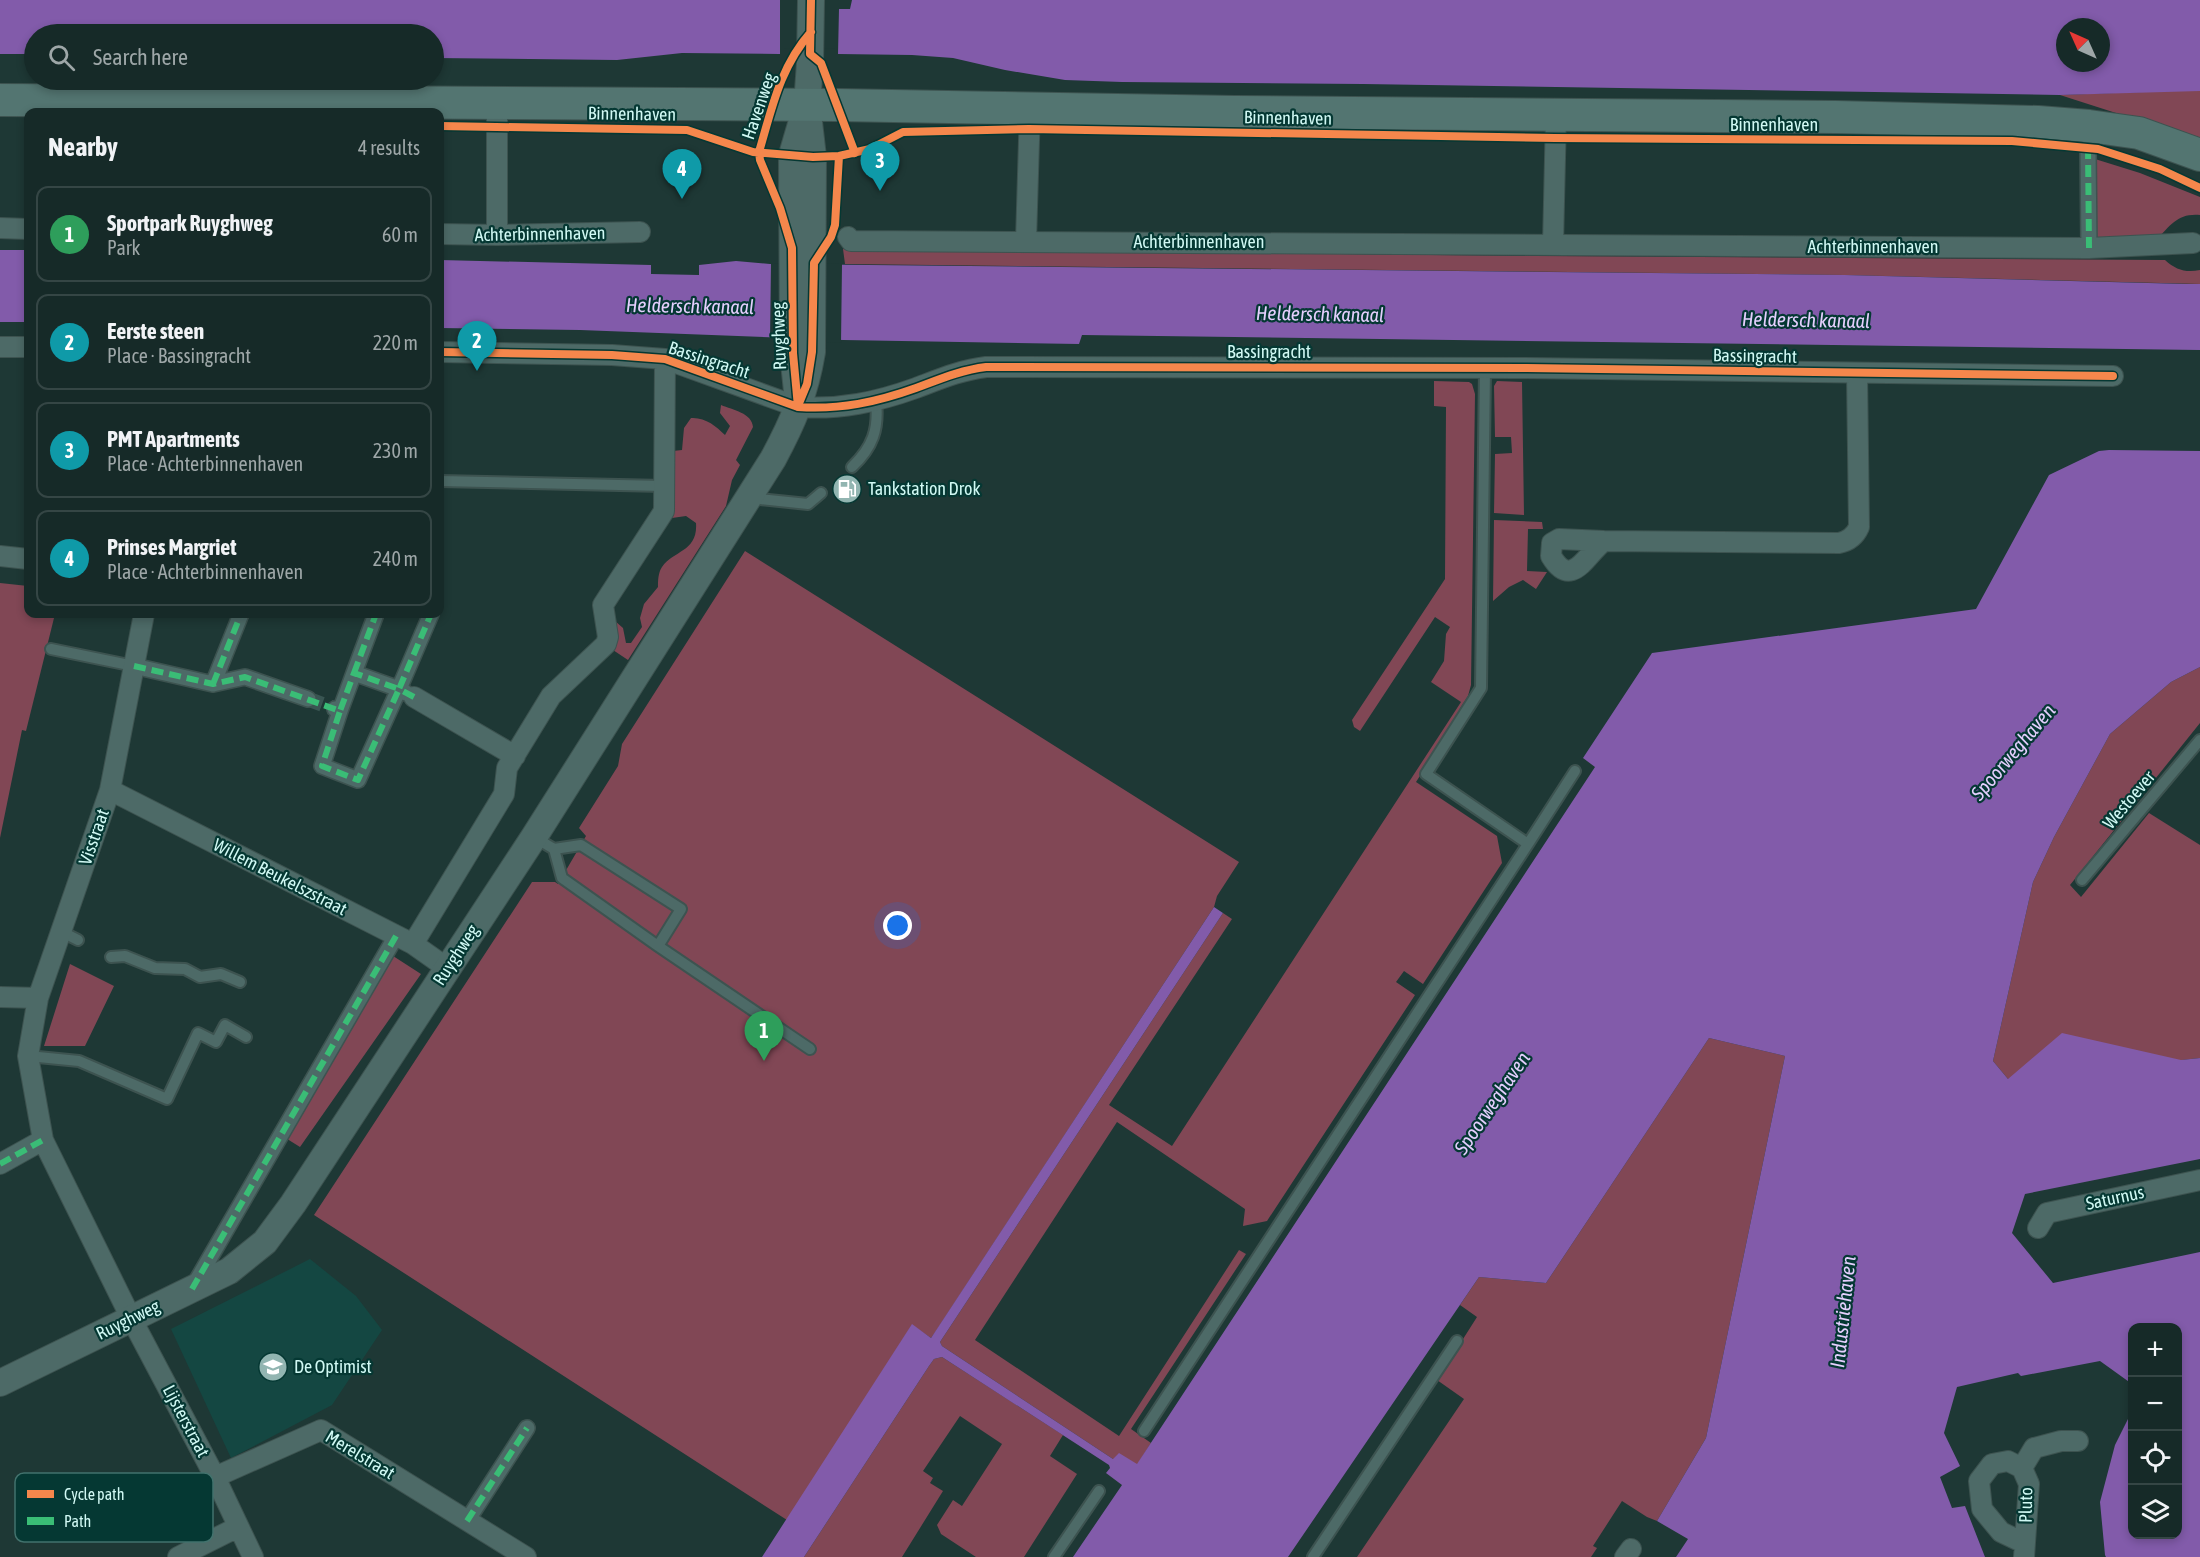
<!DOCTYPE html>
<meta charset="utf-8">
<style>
:root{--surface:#162a28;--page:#233634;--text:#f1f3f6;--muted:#9ea7a8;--line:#354645;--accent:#92b5b1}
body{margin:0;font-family:"Asap Condensed",sans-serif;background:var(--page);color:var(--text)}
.controls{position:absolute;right:18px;bottom:18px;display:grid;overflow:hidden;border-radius:12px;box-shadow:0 3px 9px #0003}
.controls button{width:54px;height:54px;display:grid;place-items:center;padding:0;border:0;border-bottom:2px solid var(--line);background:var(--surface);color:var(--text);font:30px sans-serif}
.compass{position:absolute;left:2056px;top:18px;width:54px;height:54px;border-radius:50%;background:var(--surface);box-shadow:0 3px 9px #0003;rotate:315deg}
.you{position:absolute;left:898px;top:926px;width:21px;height:21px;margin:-15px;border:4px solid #fff;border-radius:50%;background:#1a73e8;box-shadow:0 0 0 9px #1a73e833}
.badge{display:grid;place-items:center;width:39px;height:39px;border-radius:50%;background:var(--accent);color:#fff;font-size:20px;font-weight:700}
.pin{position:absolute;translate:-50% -50px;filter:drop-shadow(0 2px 3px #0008)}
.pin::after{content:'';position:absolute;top:32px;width:21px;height:18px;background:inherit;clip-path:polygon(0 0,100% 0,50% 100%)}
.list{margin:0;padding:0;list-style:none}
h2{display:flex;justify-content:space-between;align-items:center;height:78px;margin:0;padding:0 24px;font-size:26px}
h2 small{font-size:20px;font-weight:400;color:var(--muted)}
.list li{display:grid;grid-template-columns:39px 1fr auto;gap:18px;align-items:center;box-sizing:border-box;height:96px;margin:0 12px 12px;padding:0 12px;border:2px solid var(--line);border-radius:12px}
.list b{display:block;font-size:22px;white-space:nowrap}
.list p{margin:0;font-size:20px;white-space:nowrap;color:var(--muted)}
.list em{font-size:20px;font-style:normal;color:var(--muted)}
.icon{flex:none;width:33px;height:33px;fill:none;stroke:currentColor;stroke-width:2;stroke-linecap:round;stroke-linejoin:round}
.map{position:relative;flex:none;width:2200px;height:1557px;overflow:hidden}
.search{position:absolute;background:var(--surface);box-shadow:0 3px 9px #0003;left:24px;top:24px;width:420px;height:66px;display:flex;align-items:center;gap:15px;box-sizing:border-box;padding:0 21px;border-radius:33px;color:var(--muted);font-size:22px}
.panel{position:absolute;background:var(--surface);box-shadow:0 3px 9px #0003;left:24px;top:108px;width:420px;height:510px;border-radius:12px}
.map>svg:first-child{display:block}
.built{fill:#144742}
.green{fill:#814755}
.water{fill:#825baa;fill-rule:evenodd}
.pier{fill:#1e3835}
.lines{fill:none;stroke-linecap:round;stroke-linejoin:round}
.pedestrian-tunnel{stroke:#395552;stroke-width:15;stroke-dasharray:15 8;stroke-linecap:butt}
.service-casing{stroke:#3d5350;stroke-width:14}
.pedestrian-casing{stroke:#3d5350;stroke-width:18}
.minor-casing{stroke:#3d5350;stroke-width:22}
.tertiary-casing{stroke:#3d5350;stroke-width:28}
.primary-casing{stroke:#3d5350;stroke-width:34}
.service{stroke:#4d6a67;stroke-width:10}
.pedestrian{stroke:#4d6a67;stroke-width:15}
.minor{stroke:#4d6a67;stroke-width:20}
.tertiary{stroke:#4d6a67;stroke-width:26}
.primary{stroke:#537571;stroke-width:32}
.quiet{stroke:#3abd76;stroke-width:6;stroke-dasharray:12 6;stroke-linecap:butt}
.cycleway-casing{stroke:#053833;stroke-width:11}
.cycleway{stroke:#f5874c;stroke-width:8}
.labels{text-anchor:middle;stroke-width:4.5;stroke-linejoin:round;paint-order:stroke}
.street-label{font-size:18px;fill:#d1f9f4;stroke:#053833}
.poi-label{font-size:18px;fill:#d1f9f4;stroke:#053833;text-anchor:start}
.water-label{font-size:20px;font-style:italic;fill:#e5cffe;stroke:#053833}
.key{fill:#053833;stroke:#42726d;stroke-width:1.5}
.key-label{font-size:16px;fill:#d1f9f4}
</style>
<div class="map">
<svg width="2200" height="1557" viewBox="0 0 2200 1557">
<rect width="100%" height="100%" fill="#1e3835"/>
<path class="built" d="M 310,1259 L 356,1296 L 382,1330 L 332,1405 L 231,1458 L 171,1329 Z"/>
<path class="green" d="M 2170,91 L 2200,91 L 2200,140 L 2060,95 Z
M 2095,159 L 2140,173 L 2200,197 L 2200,215 C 2178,213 2171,225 2157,239 L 2095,238 Z
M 843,249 L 1538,256 L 2165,260 C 2176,270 2186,273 2200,270 L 2200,284 L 1845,275 L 845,264 Z
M 1434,381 L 1469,382 L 1472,384 L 1475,394 L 1471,685 L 1468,696 L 1459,710 L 1461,712 L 1416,782 L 1497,836 L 1502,863 L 1423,984 L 1404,971 L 1396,982 L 1415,995 L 1267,1221 L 1243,1226 L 1245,1209 L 1117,1122 L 975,1340 L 1119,1436 L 1239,1250 L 1246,1254 L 1131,1429 L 1151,1443 L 1137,1465 L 1113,1459 L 942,1346 L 940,1342 L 1223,913 L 1232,919 L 1109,1105 L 1172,1146 L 1461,702 L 1431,682 L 1444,661 L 1446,634 L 1450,627 L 1435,617 L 1360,731 L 1354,727 L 1352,720 L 1445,579 L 1446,407 L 1434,406 Z
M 1497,381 L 1522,382 L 1524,515 L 1494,513 L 1495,454 L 1512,453 L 1511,437 L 1495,437 L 1494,386 Z
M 721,405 C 733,410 752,413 753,427 L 736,460 L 740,465 L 732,480 L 726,506 L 628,660 L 613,650 L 615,621 L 623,628 L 626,643 L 631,643 L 642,627 L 640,618 L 644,604 L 658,587 C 658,581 658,573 662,567 C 674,550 698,552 696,523 L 686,516 L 672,518 L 673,451 L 682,450 L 684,428 L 691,418 C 705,417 716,426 725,435 L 730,426 L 720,413 Z
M 1494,520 L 1542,522 L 1543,529 L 1528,529 L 1527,571 L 1547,572 L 1536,589 L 1523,580 L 1509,587 L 1493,601 Z
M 745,551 L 1239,862 L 1217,896 L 1214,907 L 936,1331 L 931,1338 L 912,1325 L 787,1520 L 314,1215 L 532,882 L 555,882 L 558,884 L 586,836 L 579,828 L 618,766 L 622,744 Z
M 0,583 L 28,586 L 28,614 L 55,614 L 26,731 L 22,730 L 0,838 Z
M 2200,667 L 2200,723 L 2070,885 L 2081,897 L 2149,813 L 2200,845 L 2200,1058 L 2008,1079 L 1993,1061 L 2033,882 L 2054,837 L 2110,734 L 2171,682 Z
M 390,954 L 421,974 L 300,1147 L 284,1137 Z
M 70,964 L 114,986 L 85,1046 L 44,1046 Z
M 1709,1038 L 1785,1056 L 1706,1438 L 1657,1521 L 1647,1517 L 1622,1501 L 1593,1546 L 1597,1548 L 1591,1557 L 1357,1557 L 1464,1399 L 1437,1380 L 1477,1317 L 1460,1305 L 1479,1277 L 1546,1283 Z
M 942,1357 L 1063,1435 L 1050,1456 L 1077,1474 L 1024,1557 L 976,1557 L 941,1534 L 937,1525 L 953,1500 L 962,1506 L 1002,1444 L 960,1416 L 923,1471 L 933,1478 L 930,1483 L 943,1491 L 902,1557 L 804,1557 L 929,1366 L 934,1359 Z"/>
<path class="water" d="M 0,0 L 2200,0 L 2200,91 L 2060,95 L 1363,84 L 1122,82 L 1065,80 L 1005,70 L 953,58 L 912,55 L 838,54 L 837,47 L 781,45 L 780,54 L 682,53 L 617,60 L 434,58 L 434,34 L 34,34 L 34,54 L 0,54 ZM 2065,27 L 2101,27 L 2101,63 L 2065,63 Z
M 0,250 L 28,250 L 28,322 L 0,322 Z
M 440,260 L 651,265 L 651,274 L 699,275 L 699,265 L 736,261 L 770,264 L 1845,275 L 2187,284 L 2200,284 L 2200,350 L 1082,335 L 1079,344 L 843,340 L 580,330 L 440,328 Z
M 2109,450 L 2200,451 L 2200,667 L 2171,682 L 2110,734 L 2054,837 L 2033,882 L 1993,1061 L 2008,1079 L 2062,1033 L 2181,1060 L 2200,1058 L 2200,1159 L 2025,1194 L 2012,1233 L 2053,1283 L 2200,1252 L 2200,1557 L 2106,1557 L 2105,1555 L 2100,1502 L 2115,1445 L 2132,1411 L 2132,1534 L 2178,1534 L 2178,1328 L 2132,1328 L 2132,1384 L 2100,1361 L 2021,1376 L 2018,1373 L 1957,1387 L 1944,1433 L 1960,1466 L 1940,1477 L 1952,1508 L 1965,1506 L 1985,1557 L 1676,1557 L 1688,1539 L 1657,1521 L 1706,1438 L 1785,1056 L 1709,1038 L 1546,1283 L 1479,1277 L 1288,1557 L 1073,1557 L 1122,1485 L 1106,1473 L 1110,1468 L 1109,1465 L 942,1357 L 934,1359 L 929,1366 L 804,1557 L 762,1557 L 912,1324 L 931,1338 L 1214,907 L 1223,913 L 940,1342 L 942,1346 L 1113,1459 L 1119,1453 L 1137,1464 L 1595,767 L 1583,758 L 1652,653 L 1976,609 L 2049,475 L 2099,451 Z"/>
<path class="pier" d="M 780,0 L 852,0 L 850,9 L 839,9 L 838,54 L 835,54 L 835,49 L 783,48 L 783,54 L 780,54 Z
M 771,263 L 842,264 L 841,343 L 770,341 Z"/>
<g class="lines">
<path class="pedestrian-tunnel" d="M 308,699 L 335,709"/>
<g class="service-casing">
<path id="service" d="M 1485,368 L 1481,688 L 1426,774 L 1528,844 L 1575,771
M 852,467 C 873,447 879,429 876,401
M 440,481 L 664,486
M 750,498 L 808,504 L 821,493
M 51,649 L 134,666
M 534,837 L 554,849 L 562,878 L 658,946 L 810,1049
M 554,849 L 581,845 L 681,909 L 658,946
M 2082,880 L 2200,740
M 62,932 L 78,940
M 111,957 L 125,956 L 155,968 L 185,969 L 200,977 L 221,974 L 240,982
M 28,1056 L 79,1061 L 167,1099 L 198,1033 L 216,1042 L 225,1025 L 246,1037
M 1144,1431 L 1528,844
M 1054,1557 L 1099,1491
M 1313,1557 L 1457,1341"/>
</g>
<g class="pedestrian-casing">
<path id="pedestrian" d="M 2088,147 L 2089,248
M 134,666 L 213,684 L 245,677 L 308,699
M 354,673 L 376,614
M 213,684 L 241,614
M 406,693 L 399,689 L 431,614
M 335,709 L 340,711 L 322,766 L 358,780 L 399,689 L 354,673 L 340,711
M 193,1287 L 396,936
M 467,1521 L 527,1428"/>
</g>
<g class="minor-casing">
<path id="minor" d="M 497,102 L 497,235
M 0,228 L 28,229
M 440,234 L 497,235 L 640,232
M 848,237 L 851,241 L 2089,248 L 2193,243
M 1026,241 L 1030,107
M 1553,245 L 1556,115
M 0,347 L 28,347
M 440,352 L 612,355 L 665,359 L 798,407 C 840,410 877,402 916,388 C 940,379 961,370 986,367 L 1527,368 L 2113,376
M 1604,541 C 1586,554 1572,591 1551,556 L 1552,543 L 1559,539 L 1604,541 L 1839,543 C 1849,541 1855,536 1859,527 L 1857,373
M 0,556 L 28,559
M 144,614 L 110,790 L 38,998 L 28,1056 L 43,1140 L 131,1318 L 215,1477 L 253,1557
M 414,697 L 515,756
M 110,790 L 413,944 L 447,968
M 413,944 L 504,794 L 507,768 L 551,696 L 606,644 L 608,637 L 603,605 L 664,511 L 665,359
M 0,997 L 38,998
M 0,1164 L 43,1140
M 2038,1228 L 2047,1213 L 2200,1180
M 2022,1468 L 2034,1448 L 2061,1441 L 2078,1441
M 215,1477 L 321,1430 L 526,1557
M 2024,1543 L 2001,1532 L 1982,1509 L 1979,1481 L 1992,1464 L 2008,1461 L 2022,1468 L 2029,1484 L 2024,1557
M 178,1557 L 238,1527
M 1625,1557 L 1631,1549"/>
</g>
<g class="tertiary-casing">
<path id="tertiary" d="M 797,391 L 793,353 L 792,155 L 804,114
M 0,1383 L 229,1271 L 265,1242 L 293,1204 L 534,837 L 773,459 C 793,422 805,394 812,352 L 813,157 L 807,105 L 810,63 L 811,0"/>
</g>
<g class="primary-casing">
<path id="primary" d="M 0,100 L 837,105 L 1235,112 L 1836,117 L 2038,122 L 2089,126 L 2139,133 L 2200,155"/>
</g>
<use href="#service" class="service"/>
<use href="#pedestrian" class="pedestrian"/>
<use href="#minor" class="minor"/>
<use href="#tertiary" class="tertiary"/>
<use href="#primary" class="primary"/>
<path class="quiet" d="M 2088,147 L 2089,248
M 134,666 L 213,684 L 245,677 L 340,711 L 322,766 L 358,780 L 399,689 L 354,673 L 340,711
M 354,673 L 376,614
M 213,684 L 241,614
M 414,697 L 399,689 L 431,614
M 0,1164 L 43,1140
M 192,1289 L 396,936
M 467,1521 L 527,1428"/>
<g class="cycleway-casing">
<path id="cycleway" d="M 811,0 L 810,54 L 821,63 L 855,153
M 440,126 L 687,130 L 753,152 L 813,157 L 839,156 L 870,149 L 903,132 L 1029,129 L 1555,138 L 2012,141 L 2098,149 L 2160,169 L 2200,188
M 440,352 L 612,355 L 665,359 L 798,407 C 840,410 877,402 916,388 C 940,379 961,370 986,367 L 1527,368 L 2113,376
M 800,401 L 807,384 L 812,352 L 814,263 L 831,237 L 835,225 L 839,156
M 798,407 L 793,353 L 792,248 L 780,208 L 760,160 L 759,152 C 772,108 780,67 811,32"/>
</g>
<use href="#cycleway" class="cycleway"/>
</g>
<defs>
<g id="fuel-disc" transform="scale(1.5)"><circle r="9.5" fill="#92b5b1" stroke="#053833"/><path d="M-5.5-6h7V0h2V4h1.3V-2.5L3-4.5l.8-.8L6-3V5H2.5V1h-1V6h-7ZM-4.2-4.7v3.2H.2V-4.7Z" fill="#fff"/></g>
<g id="school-disc" transform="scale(1.5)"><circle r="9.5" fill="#92b5b1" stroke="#053833"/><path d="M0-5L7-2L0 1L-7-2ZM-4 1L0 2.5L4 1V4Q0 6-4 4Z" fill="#fff"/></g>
</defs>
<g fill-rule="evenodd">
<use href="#fuel-disc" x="847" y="489"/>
<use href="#school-disc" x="273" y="1367"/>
</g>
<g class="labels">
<g class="street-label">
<text transform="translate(759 106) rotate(-71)" y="6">Havenweg</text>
<text transform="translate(632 114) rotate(1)" y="6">Binnenhaven</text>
<text transform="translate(1288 118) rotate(1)" y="6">Binnenhaven</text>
<text x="1774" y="131">Binnenhaven</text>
<text transform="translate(540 234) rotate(-1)" y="6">Achterbinnenhaven</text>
<text x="1199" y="248">Achterbinnenhaven</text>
<text x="1873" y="253">Achterbinnenhaven</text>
<text transform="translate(779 336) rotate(-92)" y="6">Ruyghweg</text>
<text x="1269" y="358">Bassingracht</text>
<text transform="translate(1755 356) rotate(1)" y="6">Bassingracht</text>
<text transform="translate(709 360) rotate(18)" y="6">Bassingracht</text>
<text transform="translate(2129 800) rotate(-50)" y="6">Westoever</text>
<text transform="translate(94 837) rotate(-71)" y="6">Visstraat</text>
<text transform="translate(280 877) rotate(27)" y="6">Willem Beukelszstraat</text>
<text transform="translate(456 955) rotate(-57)" y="6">Ruyghweg</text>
<text transform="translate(2115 1198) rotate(-12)" y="6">Saturnus</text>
<text transform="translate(128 1320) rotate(-26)" y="6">Ruyghweg</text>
<text transform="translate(186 1421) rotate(62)" y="6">Lijsterstraat</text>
<text transform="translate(360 1455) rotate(31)" y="6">Merelstraat</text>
<text transform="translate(2026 1505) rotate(-89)" y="6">Pluto</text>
</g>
<g class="poi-label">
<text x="868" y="495">Tankstation Drok</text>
<text x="294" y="1373">De Optimist</text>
</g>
<g class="water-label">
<text transform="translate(690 306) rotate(1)" y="7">Heldersch kanaal</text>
<text transform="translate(1320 314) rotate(1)" y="7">Heldersch kanaal</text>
<text transform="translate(1806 320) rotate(1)" y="7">Heldersch kanaal</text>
<text transform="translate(2013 752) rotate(-50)" y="7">Spoorweghaven</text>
<text transform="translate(1492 1103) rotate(-56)" y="7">Spoorweghaven</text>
<text transform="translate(1843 1312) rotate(-84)" y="7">Industriehaven</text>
</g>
</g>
<rect x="15" y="1473" width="198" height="69" rx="9" class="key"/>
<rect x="27" y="1490" width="27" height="8" fill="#f5874c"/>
<rect x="27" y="1517" width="27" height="8" fill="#3abd76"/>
<g class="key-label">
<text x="64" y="1500">Cycle path</text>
<text x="64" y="1527">Path</text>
</g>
</svg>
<div class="controls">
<button>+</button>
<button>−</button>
<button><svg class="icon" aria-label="locate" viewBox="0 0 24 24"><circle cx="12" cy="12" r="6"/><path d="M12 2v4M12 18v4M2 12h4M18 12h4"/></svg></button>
<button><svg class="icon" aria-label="layers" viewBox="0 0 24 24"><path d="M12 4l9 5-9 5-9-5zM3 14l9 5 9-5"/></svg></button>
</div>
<svg class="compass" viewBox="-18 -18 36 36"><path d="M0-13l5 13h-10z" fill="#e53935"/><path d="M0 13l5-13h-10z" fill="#9ea7a8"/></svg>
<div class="you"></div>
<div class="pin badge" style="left:764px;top:1061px;background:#2e9e5b">1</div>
<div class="pin badge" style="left:477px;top:371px;background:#0f9aa8">2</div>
<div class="pin badge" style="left:880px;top:191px;background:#0f9aa8">3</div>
<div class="pin badge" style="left:682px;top:199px;background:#0f9aa8">4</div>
<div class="search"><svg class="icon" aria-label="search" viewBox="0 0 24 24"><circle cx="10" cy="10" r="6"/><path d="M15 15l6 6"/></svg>Search here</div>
<section class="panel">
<h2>Nearby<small>4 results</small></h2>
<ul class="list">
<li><span class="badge" style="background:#2e9e5b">1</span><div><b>Sportpark Ruyghweg</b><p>Park</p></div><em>60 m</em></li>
<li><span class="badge" style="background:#0f9aa8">2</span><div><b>Eerste steen</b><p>Place · Bassingracht</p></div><em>220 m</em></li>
<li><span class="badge" style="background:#0f9aa8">3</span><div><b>PMT Apartments</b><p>Place · Achterbinnenhaven</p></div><em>230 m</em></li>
<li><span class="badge" style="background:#0f9aa8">4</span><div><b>Prinses Margriet</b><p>Place · Achterbinnenhaven</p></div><em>240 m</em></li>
</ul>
</section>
</div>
